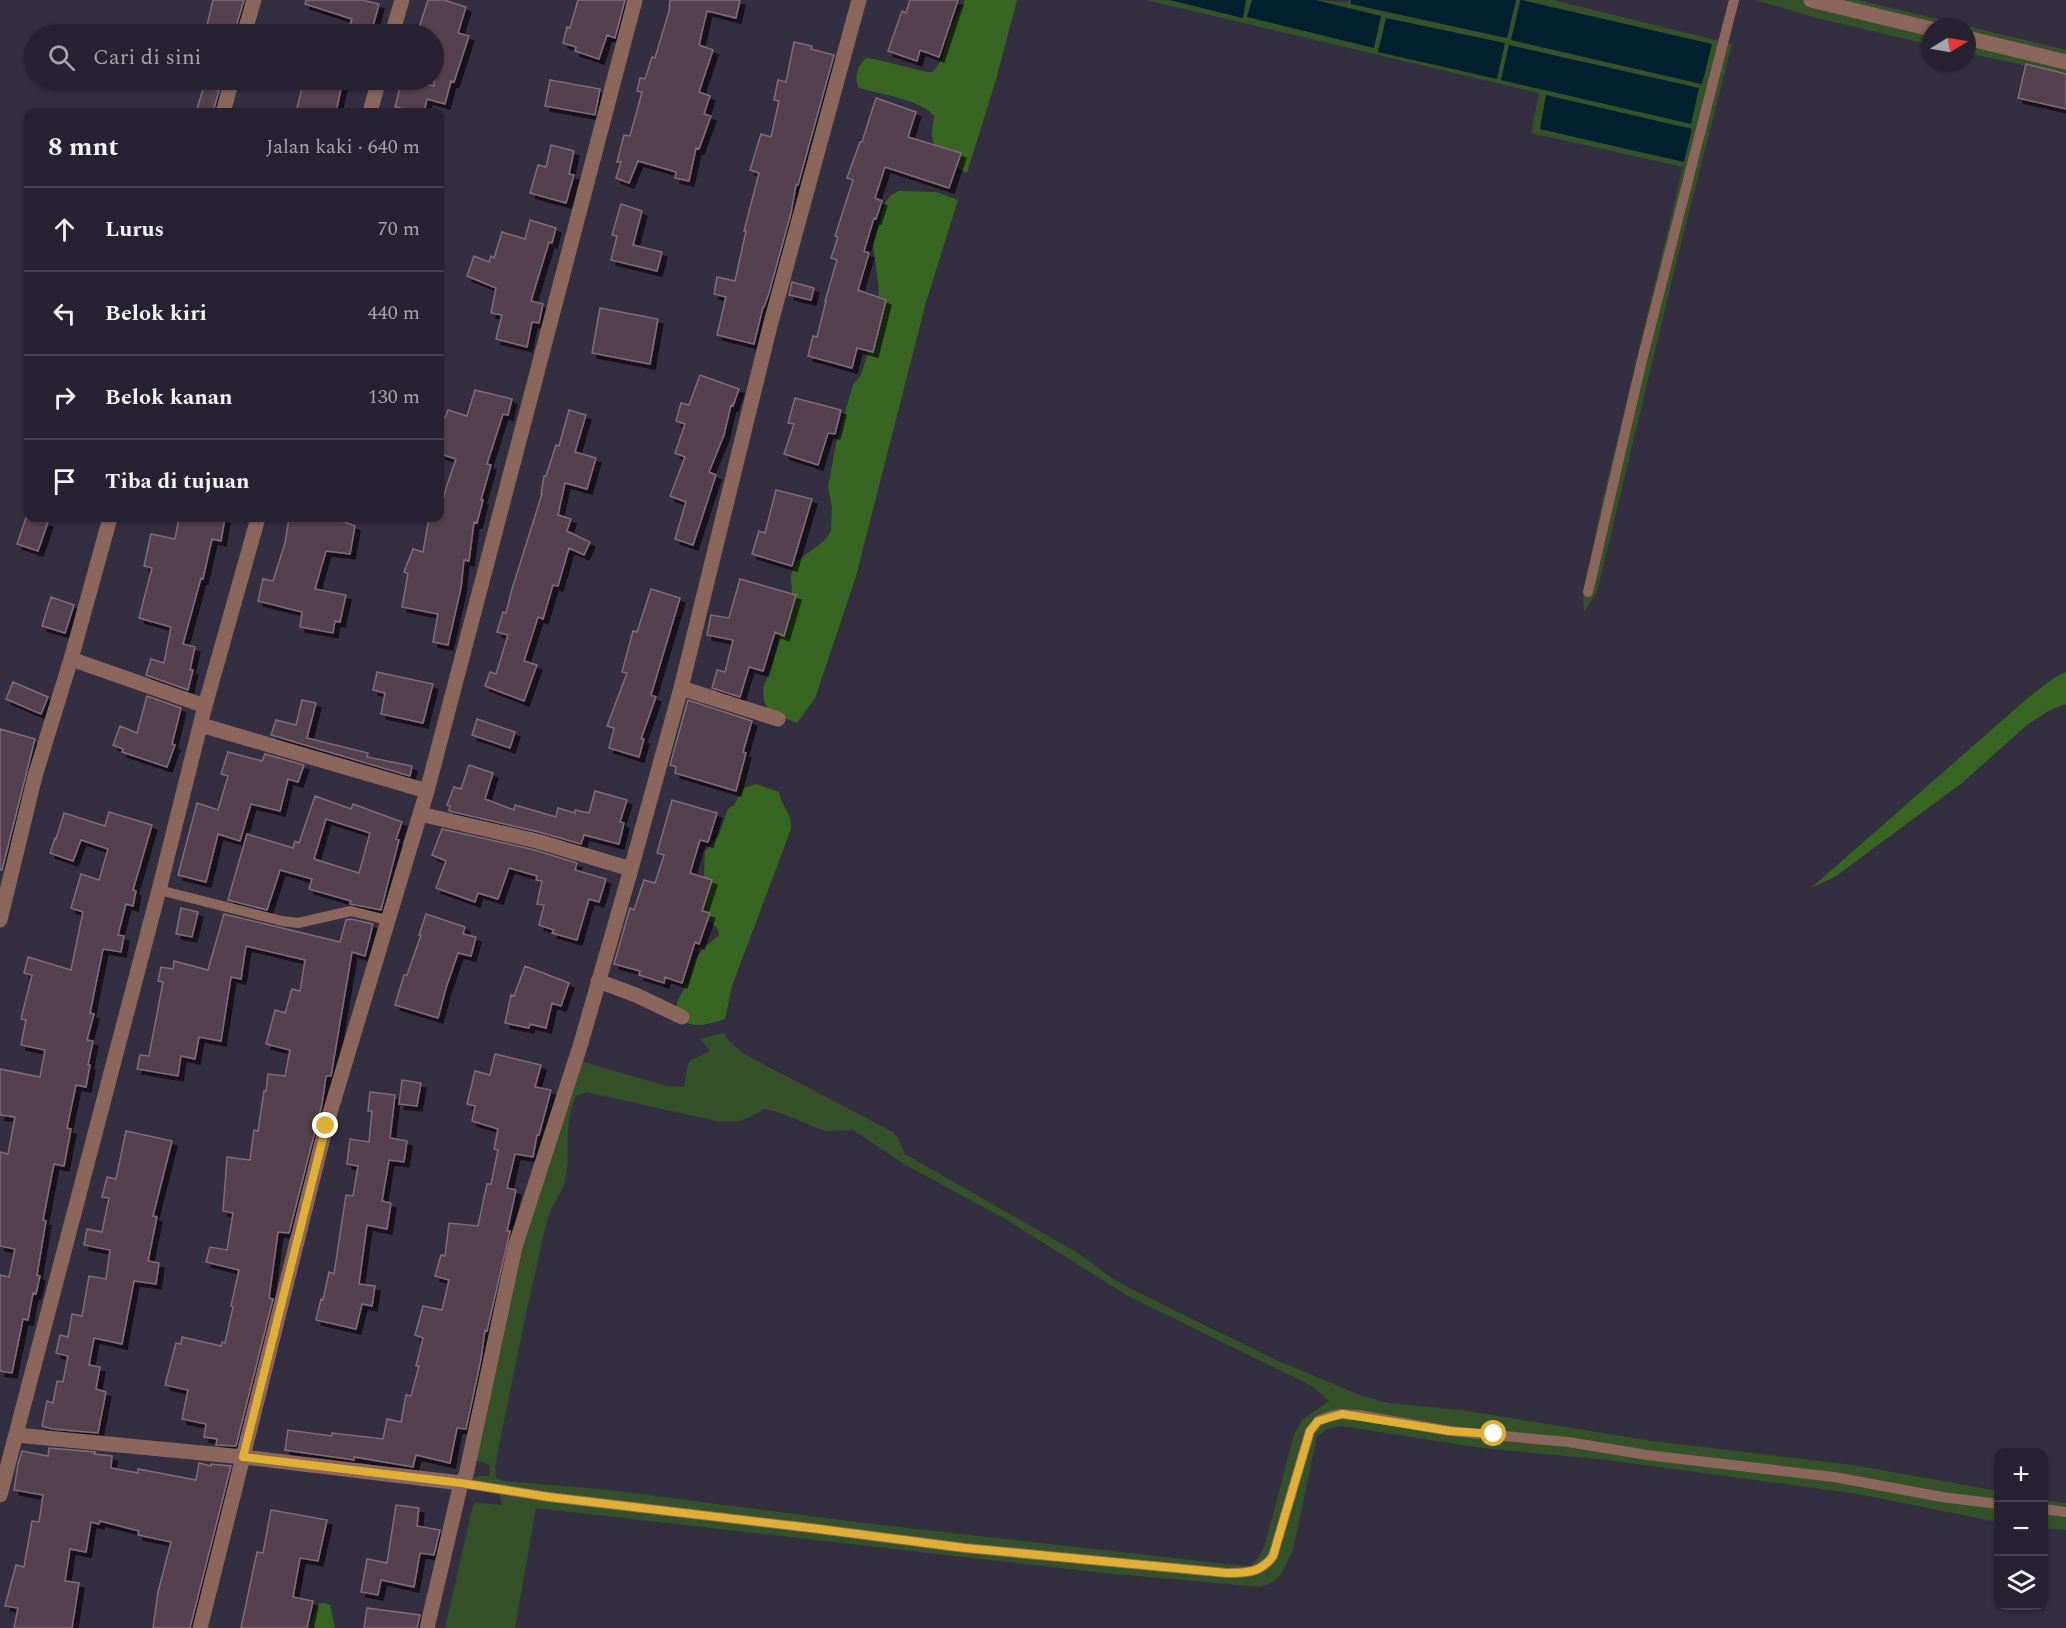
<!DOCTYPE html>
<html lang="id">
<meta charset="utf-8">
<style>
:root{--surface:#272231;--page:#332f3d;--text:#f1f3f6;--muted:#a4a4ab;--line:#433f4d}
body{margin:0;font-family:Spectral,serif;background:var(--page);color:var(--text)}
.controls{position:absolute;right:18px;bottom:18px;display:grid;overflow:hidden;border-radius:12px;box-shadow:0 2px 4px #0004}
.controls button{width:54px;height:54px;display:grid;place-items:center;padding:0;border:0;border-bottom:2px solid var(--line);background:var(--surface);color:var(--text);font:30px sans-serif}
.compass{position:absolute;left:1922px;top:18px;width:54px;height:54px;border-radius:50%;background:var(--surface);box-shadow:0 2px 4px #0004;rotate:79deg}
.stop{position:absolute;width:18px;height:18px;margin:-14px;border:4px solid #dfb034;border-radius:50%;background:#fff}
.stop.end{background:#dfb034;border-color:#fff;box-shadow:0 2px 6px #0008}
.list{margin:0;padding:0;list-style:none}
h2{display:flex;justify-content:space-between;align-items:center;height:78px;margin:0;padding:0 24px;font-size:26px}
h2 small{font-size:20px;font-weight:400;color:var(--muted)}
.list li{display:grid;grid-template-columns:39px 1fr auto;gap:18px;align-items:center;box-sizing:border-box;height:84px;padding:0 24px;border-top:2px solid var(--line)}
.list b{display:block;font-size:22px;white-space:nowrap}
.list em{font-size:20px;font-style:normal;color:var(--muted)}
.icon{flex:none;width:33px;height:33px;fill:none;stroke:currentColor;stroke-width:2;stroke-linecap:round;stroke-linejoin:round}
.map{position:relative;flex:none;width:2066px;height:1628px;overflow:hidden}
.search{position:absolute;background:var(--surface);box-shadow:0 2px 4px #0004;left:24px;top:24px;width:420px;height:66px;display:flex;align-items:center;gap:15px;box-sizing:border-box;padding:0 21px;border-radius:33px;color:var(--muted);font-size:22px}
.panel{position:absolute;background:var(--surface);box-shadow:0 2px 4px #0004;left:24px;top:108px;width:420px;height:414px;border-radius:12px}
.map>svg:first-child{display:block}
.green{fill:#35512a;fill-rule:evenodd}
.forest{fill:#386622}
.water{fill:#03202e}
.building{fill:#55414e;stroke:#816c7a;stroke-width:1.5;fill-rule:evenodd;filter:url(#shadow)}
.lines{fill:none;stroke-linecap:round;stroke-linejoin:round}
.service{stroke:#8b665c;stroke-width:10}
.minor{stroke:#8b665c;stroke-width:15}
.route{stroke:#dfb034;stroke-width:8}
</style>
<div class="map">
<svg width="2066" height="1628" viewBox="0 0 2066 1628">
<defs>
<filter id="shadow"><feDropShadow dx="5" dy="5" stdDeviation="0" flood-color="#0009"/></filter>
</defs>
<rect width="100%" height="100%" fill="#342e41"/>
<path class="green" d="M 1146,0 L 1170,0 L 1242,18 L 1246,0 L 1252,0 L 1247,17 L 1381,16 L 1315,0 L 1346,2 L 1351,0 L 1351,4 L 1507,38 L 1516,0 L 1520,0 L 1511,40 L 1701,84 L 1711,44 L 1521,0 L 1553,0 L 1732,44 L 1678,255 L 1597,592 L 1584,612 L 1583,599 L 1601,507 L 1683,167 L 1531,133 L 1539,93 ZM 1509,46 L 1698,88 L 1691,123 L 1501,80 ZM 1546,96 L 1691,129 L 1684,162 L 1540,129 Z
M 1755,0 L 1858,0 L 2066,50 L 2066,74 L 1967,53 L 1967,27 L 1931,27 L 1931,45 L 1813,17 Z
M 724,1033 L 728,1040 L 744,1054 L 893,1132 L 898,1138 L 905,1154 L 1078,1253 L 1113,1279 L 1139,1293 L 1276,1360 L 1360,1395 L 1388,1403 L 1461,1410 L 1652,1441 L 1853,1465 L 1998,1491 L 1998,1522 L 1858,1494 L 1608,1460 L 1482,1448 L 1341,1426 L 1327,1429 L 1317,1437 L 1293,1550 L 1280,1576 L 1272,1582 L 1261,1587 L 1104,1573 L 536,1508 L 515,1628 L 445,1628 L 473,1505 L 476,1503 L 502,1505 L 499,1494 L 461,1483 L 479,1476 L 489,1476 L 490,1465 L 476,1460 L 512,1271 L 583,1062 L 667,1086 L 684,1087 L 688,1064 L 691,1060 L 710,1051 L 700,1039 ZM 586,1092 L 716,1121 C 741,1123 743,1121 764,1109 L 775,1111 L 825,1131 L 853,1130 L 904,1164 L 1007,1220 L 1128,1296 L 1312,1386 L 1329,1401 L 1302,1420 L 1294,1434 L 1265,1545 L 1258,1558 L 1251,1566 L 1236,1565 L 873,1524 L 600,1489 L 503,1481 L 496,1478 L 495,1466 C 507,1406 519,1346 532,1286 C 538,1262 542,1238 549,1214 C 553,1203 562,1193 565,1181 C 572,1151 562,1128 576,1096 Z
M 2044,1500 L 2066,1503 L 2066,1530 L 2044,1528 Z"/>
<path class="forest" d="M 965,0 L 1017,0 L 997,76 L 967,173 C 953,165 933,154 932,136 C 931,130 934,122 934,116 C 924,101 877,93 859,88 C 853,78 858,65 866,58 L 874,59 L 927,72 L 933,72 L 941,61 L 951,28 Z
M 899,191 L 936,192 L 958,200 L 926,302 L 855,580 L 815,698 L 797,723 L 769,712 L 764,701 L 763,688 L 772,666 L 781,628 L 792,601 L 791,575 L 793,568 L 797,561 L 824,541 L 831,531 L 832,507 L 828,487 L 836,444 L 853,385 L 861,375 L 871,343 L 879,292 L 873,243 L 885,203 L 891,195 Z
M 2066,672 L 2066,704 L 2050,710 L 2027,725 L 1962,783 L 1836,876 L 1811,888 L 2029,697 L 2055,677 Z
M 756,784 L 779,792 C 782,808 792,813 791,829 L 732,986 L 725,1019 C 709,1024 696,1029 680,1020 L 676,1011 L 677,1002 L 690,978 L 695,960 L 703,949 L 719,935 L 717,928 L 695,908 L 696,888 L 704,875 L 705,852 L 719,835 L 728,809 L 734,805 L 744,788 Z
M 324,1603 L 330,1605 L 335,1628 L 298,1628 L 310,1625 L 318,1604 Z"/>
<path class="water" d="M 1170,0 L 1246,0 L 1243,18 Z
M 1252,0 L 1315,0 L 1381,16 L 1374,48 L 1247,17 Z
M 1351,0 L 1516,0 L 1507,38 L 1351,4 Z
M 1521,0 L 1712,44 L 1702,84 L 1511,40 Z
M 1386,18 L 1505,43 L 1497,79 L 1378,52 Z
M 1509,45 L 1699,88 L 1691,124 L 1501,80 Z
M 1546,95 L 1692,129 L 1684,162 L 1540,129 Z"/>
<path class="building" d="M 213,0 L 244,0 L 234,34 L 205,34 Z
M 306,0 L 362,0 L 379,4 L 371,34 L 347,34 L 352,19 L 305,4 Z
M 428,0 L 444,0 L 466,7 L 458,33 L 469,36 L 454,82 L 451,81 L 445,104 L 427,99 L 424,112 L 422,112 L 395,107 L 402,80 L 409,80 L 434,86 L 434,34 L 417,34 Z
M 578,0 L 625,0 L 615,38 L 607,35 L 599,59 L 575,51 L 576,47 L 563,43 L 567,27 L 570,28 Z
M 670,0 L 740,0 L 736,18 L 707,11 L 706,15 L 699,45 L 713,50 L 699,92 L 710,96 L 704,114 L 711,116 L 699,149 L 696,148 L 689,181 L 675,178 L 676,172 L 638,161 L 629,183 L 616,178 L 621,162 L 617,162 L 624,135 L 630,136 L 642,92 L 637,91 L 640,78 L 645,79 L 652,57 L 655,58 L 669,11 Z
M 910,0 L 958,0 L 939,57 L 920,50 L 917,61 L 888,51 L 902,11 L 906,13 Z
M 794,42 L 812,46 L 811,49 L 834,55 L 798,185 L 796,185 L 791,213 L 769,293 L 764,307 L 763,307 L 754,344 L 717,335 L 726,297 L 714,294 L 717,277 L 735,281 L 746,231 L 744,231 L 759,173 L 750,170 L 761,134 L 771,137 L 779,101 L 774,100 L 778,80 L 786,82 Z
M 2026,64 L 2066,74 L 2066,109 L 2018,98 Z
M 304,80 L 343,80 L 336,112 L 296,112 Z
M 550,80 L 600,89 L 595,115 L 545,106 Z
M 204,86 L 219,91 L 213,112 L 196,112 Z
M 876,98 L 916,112 L 908,137 L 961,153 L 949,188 L 885,167 L 875,198 L 882,201 L 876,219 L 874,218 L 864,251 L 869,253 L 858,290 L 886,300 L 873,352 L 857,348 L 852,368 L 808,356 L 813,336 L 817,337 L 826,301 L 825,301 L 837,260 L 831,258 L 838,237 L 835,236 L 853,180 L 847,178 L 860,142 L 862,142 Z
M 551,145 L 574,151 L 569,174 L 574,175 L 566,203 L 530,193 L 538,165 L 546,167 Z
M 621,204 L 642,211 L 633,245 L 662,252 L 657,271 L 611,260 L 617,236 L 612,235 Z
M 530,220 L 556,228 L 552,243 L 549,242 L 531,301 L 543,304 L 539,323 L 532,322 L 527,347 L 496,339 L 502,315 L 491,313 L 496,288 L 467,276 L 474,256 L 489,262 L 491,256 L 494,258 L 502,232 L 525,239 Z
M 792,282 L 814,288 L 811,300 L 789,295 Z
M 600,308 L 658,319 L 650,364 L 592,353 Z
M 700,375 L 739,389 L 733,406 L 731,405 L 724,435 L 709,472 L 716,475 L 693,545 L 675,539 L 686,502 L 670,496 L 685,457 L 675,453 L 685,424 L 676,421 L 681,403 L 689,405 Z
M 475,390 L 512,399 L 508,415 L 503,414 L 487,464 L 491,465 L 481,500 L 483,500 L 477,523 L 474,522 L 469,561 L 464,560 L 461,588 L 448,645 L 433,642 L 438,614 L 402,607 L 408,574 L 404,572 L 413,549 L 423,552 L 429,518 L 440,518 L 445,491 L 456,459 L 440,454 L 440,415 L 445,418 L 448,410 L 467,416 Z
M 795,398 L 841,410 L 835,434 L 828,433 L 818,465 L 784,454 L 794,424 L 788,423 Z
M 569,410 L 586,415 L 575,452 L 596,458 L 587,489 L 565,483 L 558,515 L 571,519 L 567,531 L 590,542 L 584,555 L 569,548 L 558,586 L 553,585 L 543,619 L 538,617 L 524,661 L 537,665 L 524,701 L 485,686 L 490,672 L 496,674 L 508,635 L 497,632 L 503,612 L 506,613 L 512,589 L 542,494 L 541,494 L 544,476 L 546,476 L 556,445 L 559,446 Z
M 776,490 L 812,499 L 792,566 L 752,554 L 759,531 L 765,533 Z
M 27,515 L 28,518 L 48,522 L 38,551 L 17,544 Z
M 179,518 L 225,518 L 221,541 L 212,539 L 203,579 L 201,578 L 183,644 L 195,647 L 190,670 L 193,670 L 188,690 L 146,675 L 151,659 L 164,663 L 171,627 L 139,618 L 152,568 L 144,566 L 151,534 L 175,539 Z
M 289,518 L 335,518 L 355,526 L 350,554 L 326,551 L 315,589 L 346,595 L 340,622 L 335,621 L 333,633 L 300,627 L 302,612 L 258,601 L 263,579 L 273,581 L 285,543 Z
M 740,579 L 796,595 L 784,636 L 775,632 L 763,671 L 749,667 L 740,697 L 712,688 L 717,670 L 725,672 L 733,640 L 707,635 L 711,615 L 729,618 Z
M 651,589 L 680,598 L 651,695 L 656,697 L 641,739 L 644,739 L 639,757 L 609,748 L 614,728 L 607,726 L 627,673 L 622,672 L 633,631 L 637,632 Z
M 51,597 L 74,605 L 65,633 L 42,626 Z
M 377,672 L 433,684 L 423,723 L 381,714 L 385,693 L 373,690 Z
M 13,682 L 48,697 L 41,714 L 6,699 Z
M 147,696 L 181,708 L 172,744 L 175,745 L 167,767 L 122,752 L 123,749 L 113,745 L 120,726 L 137,733 Z
M 302,700 L 316,703 L 307,738 L 368,753 L 367,757 L 412,766 L 410,776 L 271,735 L 276,720 L 296,725 Z
M 688,700 L 752,721 L 743,752 L 746,753 L 736,791 L 675,773 L 676,767 L 670,765 Z
M 477,719 L 515,732 L 510,748 L 472,735 Z
M 0,729 L 35,739 L 2,870 L 0,870 Z
M 228,752 L 262,761 L 265,754 L 304,765 L 298,782 L 288,779 L 280,811 L 251,804 L 240,841 L 218,834 L 206,882 L 178,875 L 197,803 L 218,810 L 228,776 L 221,774 Z
M 469,765 L 493,773 L 485,799 L 514,810 L 515,805 L 556,817 L 558,808 L 575,813 L 575,810 L 589,813 L 595,791 L 627,800 L 620,822 L 624,823 L 619,844 L 584,835 L 581,844 L 539,832 L 449,811 L 450,806 L 447,805 L 454,787 L 461,789 Z
M 315,796 L 351,809 L 353,804 L 402,822 L 396,839 L 399,840 L 381,910 L 350,904 L 351,901 L 309,889 L 312,879 L 280,870 L 267,910 L 228,900 L 247,834 L 293,848 L 295,841 L 299,843 ZM 326,819 L 370,833 L 359,873 L 314,859 Z
M 672,800 L 717,813 L 708,842 L 700,840 L 690,873 L 712,880 L 702,911 L 710,913 L 699,944 L 695,942 L 682,983 L 665,977 L 664,983 L 639,975 L 640,971 L 614,964 L 630,908 L 634,910 L 644,880 L 655,883 L 664,855 L 657,853 Z
M 109,812 L 152,825 L 133,890 L 136,891 L 133,906 L 126,904 L 118,935 L 124,936 L 121,952 L 103,949 L 90,1013 L 94,1014 L 87,1040 L 93,1041 L 88,1065 L 90,1065 L 86,1087 L 76,1085 L 67,1128 L 71,1129 L 64,1166 L 54,1164 L 43,1220 L 46,1221 L 37,1275 L 40,1276 L 36,1294 L 33,1293 L 28,1320 L 23,1319 L 12,1373 L 0,1371 L 0,1275 L 9,1277 L 15,1249 L 0,1246 L 0,1152 L 8,1154 L 15,1117 L 0,1115 L 0,1069 L 40,1077 L 45,1050 L 21,1045 L 26,1020 L 21,1019 L 32,975 L 24,973 L 28,957 L 71,970 L 83,912 L 71,908 L 81,874 L 99,880 L 108,849 L 81,840 L 73,861 L 50,853 L 55,838 L 56,839 L 64,813 L 105,826 Z
M 442,829 L 535,850 L 577,863 L 575,870 L 606,879 L 599,902 L 589,899 L 577,940 L 552,933 L 554,930 L 539,925 L 544,905 L 537,904 L 542,881 L 536,880 L 537,876 L 509,868 L 498,899 L 478,893 L 475,902 L 436,888 L 446,861 L 432,855 Z
M 181,908 L 198,912 L 192,937 L 176,934 Z
M 224,914 L 340,942 L 346,920 L 351,919 L 373,924 L 365,956 L 352,952 L 331,1076 L 326,1076 L 322,1104 L 289,1233 L 278,1232 L 269,1298 L 273,1299 L 236,1446 L 216,1445 L 217,1439 L 204,1437 L 206,1424 L 182,1419 L 188,1390 L 165,1385 L 176,1343 L 181,1344 L 182,1337 L 221,1346 L 222,1342 L 225,1343 L 233,1307 L 231,1306 L 239,1270 L 206,1262 L 210,1247 L 227,1250 L 233,1213 L 223,1211 L 227,1157 L 250,1160 L 254,1130 L 258,1131 L 264,1091 L 266,1091 L 268,1074 L 285,1076 L 290,1050 L 266,1044 L 275,1010 L 285,1013 L 292,989 L 300,991 L 305,960 L 246,946 L 241,979 L 231,977 L 221,1041 L 199,1037 L 195,1059 L 181,1056 L 178,1076 L 137,1069 L 140,1055 L 149,1056 L 163,982 L 158,981 L 161,967 L 173,969 L 174,961 L 208,970 Z
M 426,914 L 465,927 L 463,934 L 476,937 L 471,956 L 458,953 L 446,988 L 438,1018 L 395,1005 L 404,975 L 407,975 L 421,935 L 419,935 Z
M 525,966 L 569,983 L 561,1006 L 552,1003 L 546,1028 L 530,1024 L 529,1028 L 505,1023 L 511,995 L 514,996 Z
M 495,1054 L 541,1065 L 535,1087 L 551,1090 L 539,1135 L 537,1135 L 533,1157 L 515,1154 L 507,1188 L 516,1190 L 507,1231 L 510,1231 L 487,1331 L 485,1330 L 481,1359 L 466,1429 L 457,1428 L 450,1463 L 416,1455 L 413,1467 L 354,1457 L 354,1460 L 285,1450 L 288,1430 L 332,1436 L 332,1433 L 383,1439 L 387,1419 L 401,1422 L 406,1395 L 411,1396 L 419,1366 L 416,1366 L 423,1338 L 415,1335 L 423,1306 L 442,1310 L 449,1280 L 435,1276 L 441,1255 L 445,1256 L 449,1223 L 478,1226 L 487,1184 L 491,1184 L 498,1150 L 494,1149 L 498,1129 L 472,1121 L 475,1106 L 467,1104 L 475,1071 L 490,1075 Z
M 402,1080 L 421,1083 L 417,1106 L 399,1104 Z
M 370,1092 L 395,1095 L 390,1138 L 407,1141 L 404,1162 L 389,1160 L 382,1201 L 391,1203 L 387,1229 L 367,1225 L 359,1284 L 375,1286 L 372,1306 L 362,1304 L 356,1329 L 316,1320 L 321,1299 L 323,1300 L 329,1272 L 334,1274 L 346,1195 L 353,1196 L 358,1166 L 347,1164 L 350,1139 L 369,1142 L 372,1111 L 368,1111 Z
M 126,1131 L 172,1141 L 153,1216 L 157,1217 L 148,1261 L 159,1263 L 156,1284 L 134,1281 L 122,1344 L 94,1338 L 89,1365 L 100,1367 L 96,1389 L 106,1392 L 98,1433 L 52,1429 L 42,1426 L 47,1401 L 53,1403 L 57,1381 L 63,1382 L 68,1356 L 56,1353 L 60,1335 L 68,1337 L 72,1314 L 82,1316 L 89,1276 L 106,1279 L 110,1250 L 84,1245 L 87,1229 L 102,1232 L 109,1198 L 102,1197 L 107,1177 L 116,1179 Z
M 49,1448 L 95,1452 L 94,1454 L 112,1456 L 111,1468 L 138,1473 L 138,1469 L 196,1480 L 199,1463 L 211,1466 L 211,1464 L 231,1466 L 190,1628 L 153,1628 L 158,1592 L 171,1542 L 138,1535 L 139,1531 L 100,1521 L 99,1524 L 91,1522 L 86,1552 L 70,1549 L 65,1581 L 79,1583 L 72,1628 L 14,1628 L 18,1608 L 5,1606 L 16,1565 L 24,1567 L 32,1521 L 39,1522 L 43,1495 L 14,1490 L 18,1464 L 22,1451 L 48,1456 Z
M 396,1505 L 419,1508 L 417,1526 L 440,1530 L 434,1555 L 420,1553 L 414,1587 L 381,1580 L 378,1595 L 361,1592 L 367,1559 L 387,1563 Z
M 271,1510 L 327,1520 L 318,1561 L 300,1558 L 293,1597 L 313,1601 L 307,1628 L 241,1628 L 257,1552 L 263,1553 Z
M 367,1608 L 420,1615 L 417,1628 L 364,1628 Z"/>
<g class="lines">
<path class="service" d="M 1588,592 L 1642,360 L 1734,0
M 159,890 L 282,921 L 298,923 L 351,911 L 387,920
M 461,1483 L 549,1497 L 811,1528 L 965,1548 L 1227,1573 C 1246,1573 1261,1573 1273,1556 L 1310,1431 L 1318,1421 L 1331,1416 L 1342,1414 L 1359,1415 L 1450,1431 L 1568,1442 L 1647,1455 L 1834,1477 L 1942,1497 L 1998,1504
M 2044,1509 L 2066,1512"/>
<path class="minor" d="M 1811,0 L 1931,29
M 244,34 L 254,0
M 392,34 L 402,0
M 1967,38 L 2066,62
M 223,112 L 232,80
M 370,112 L 379,80
M 71,659 L 205,706
M 681,688 L 778,719
M 201,725 L 427,791
M 420,814 L 537,841 L 631,869
M 0,920 L 35,776 L 71,659 L 110,518
M 598,981 L 636,995 L 682,1017
M 16,1435 L 243,1457 L 461,1483
M 0,1495 L 159,890 L 205,706 L 258,518
M 200,1628 L 326,1126 L 427,791 L 635,0
M 427,1628 L 461,1483 L 466,1475 L 515,1247 L 581,1043 L 631,869 L 681,688 L 770,326 L 859,0"/>
</g>
<g class="lines">
<path class="route" d="M 326,1126 L 243,1457 L 461,1483 L 549,1497 L 811,1528 L 965,1548 L 1227,1573 C 1246,1573 1261,1573 1273,1556 L 1310,1431 L 1318,1421 L 1342,1414 L 1450,1431 L 1494,1434"/>
</g>
</svg>
<div class="controls">
<button>+</button>
<button>−</button>
<button><svg class="icon" aria-label="layers" viewBox="0 0 24 24"><path d="M12 4l9 5-9 5-9-5zM3 14l9 5 9-5"/></svg></button>
</div>
<svg class="compass" viewBox="-18 -18 36 36"><path d="M0-13l5 13h-10z" fill="#e53935"/><path d="M0 13l5-13h-10z" fill="#a4a4ab"/></svg>
<div class="stop" style="left:1494px;top:1434px"></div>
<div class="stop end" style="left:326px;top:1126px"></div>
<div class="search"><svg class="icon" aria-label="search" viewBox="0 0 24 24"><circle cx="10" cy="10" r="6"/><path d="M15 15l6 6"/></svg>Cari di sini</div>
<section class="panel">
<h2>8 mnt<small>Jalan kaki · 640 m</small></h2>
<ul class="list">
<li><svg class="icon" aria-label="ahead" viewBox="0 0 24 24"><path d="M12 20V5M6 11l6-6 6 6"/></svg><div><b>Lurus</b></div><em>70 m</em></li>
<li><svg class="icon" aria-label="left" viewBox="0 0 24 24"><path d="M17 20v-9H6M10 6l-5 5 5 5"/></svg><div><b>Belok kiri</b></div><em>440 m</em></li>
<li><svg class="icon" aria-label="right" viewBox="0 0 24 24"><path d="M7 20v-9h11M14 6l5 5-5 5"/></svg><div><b>Belok kanan</b></div><em>130 m</em></li>
<li><svg class="icon" aria-label="arrive" viewBox="0 0 24 24"><path d="M6 21V4h12l-3 4 3 4H6"/></svg><div><b>Tiba di tujuan</b></div></li>
</ul>
</section>
</div>
